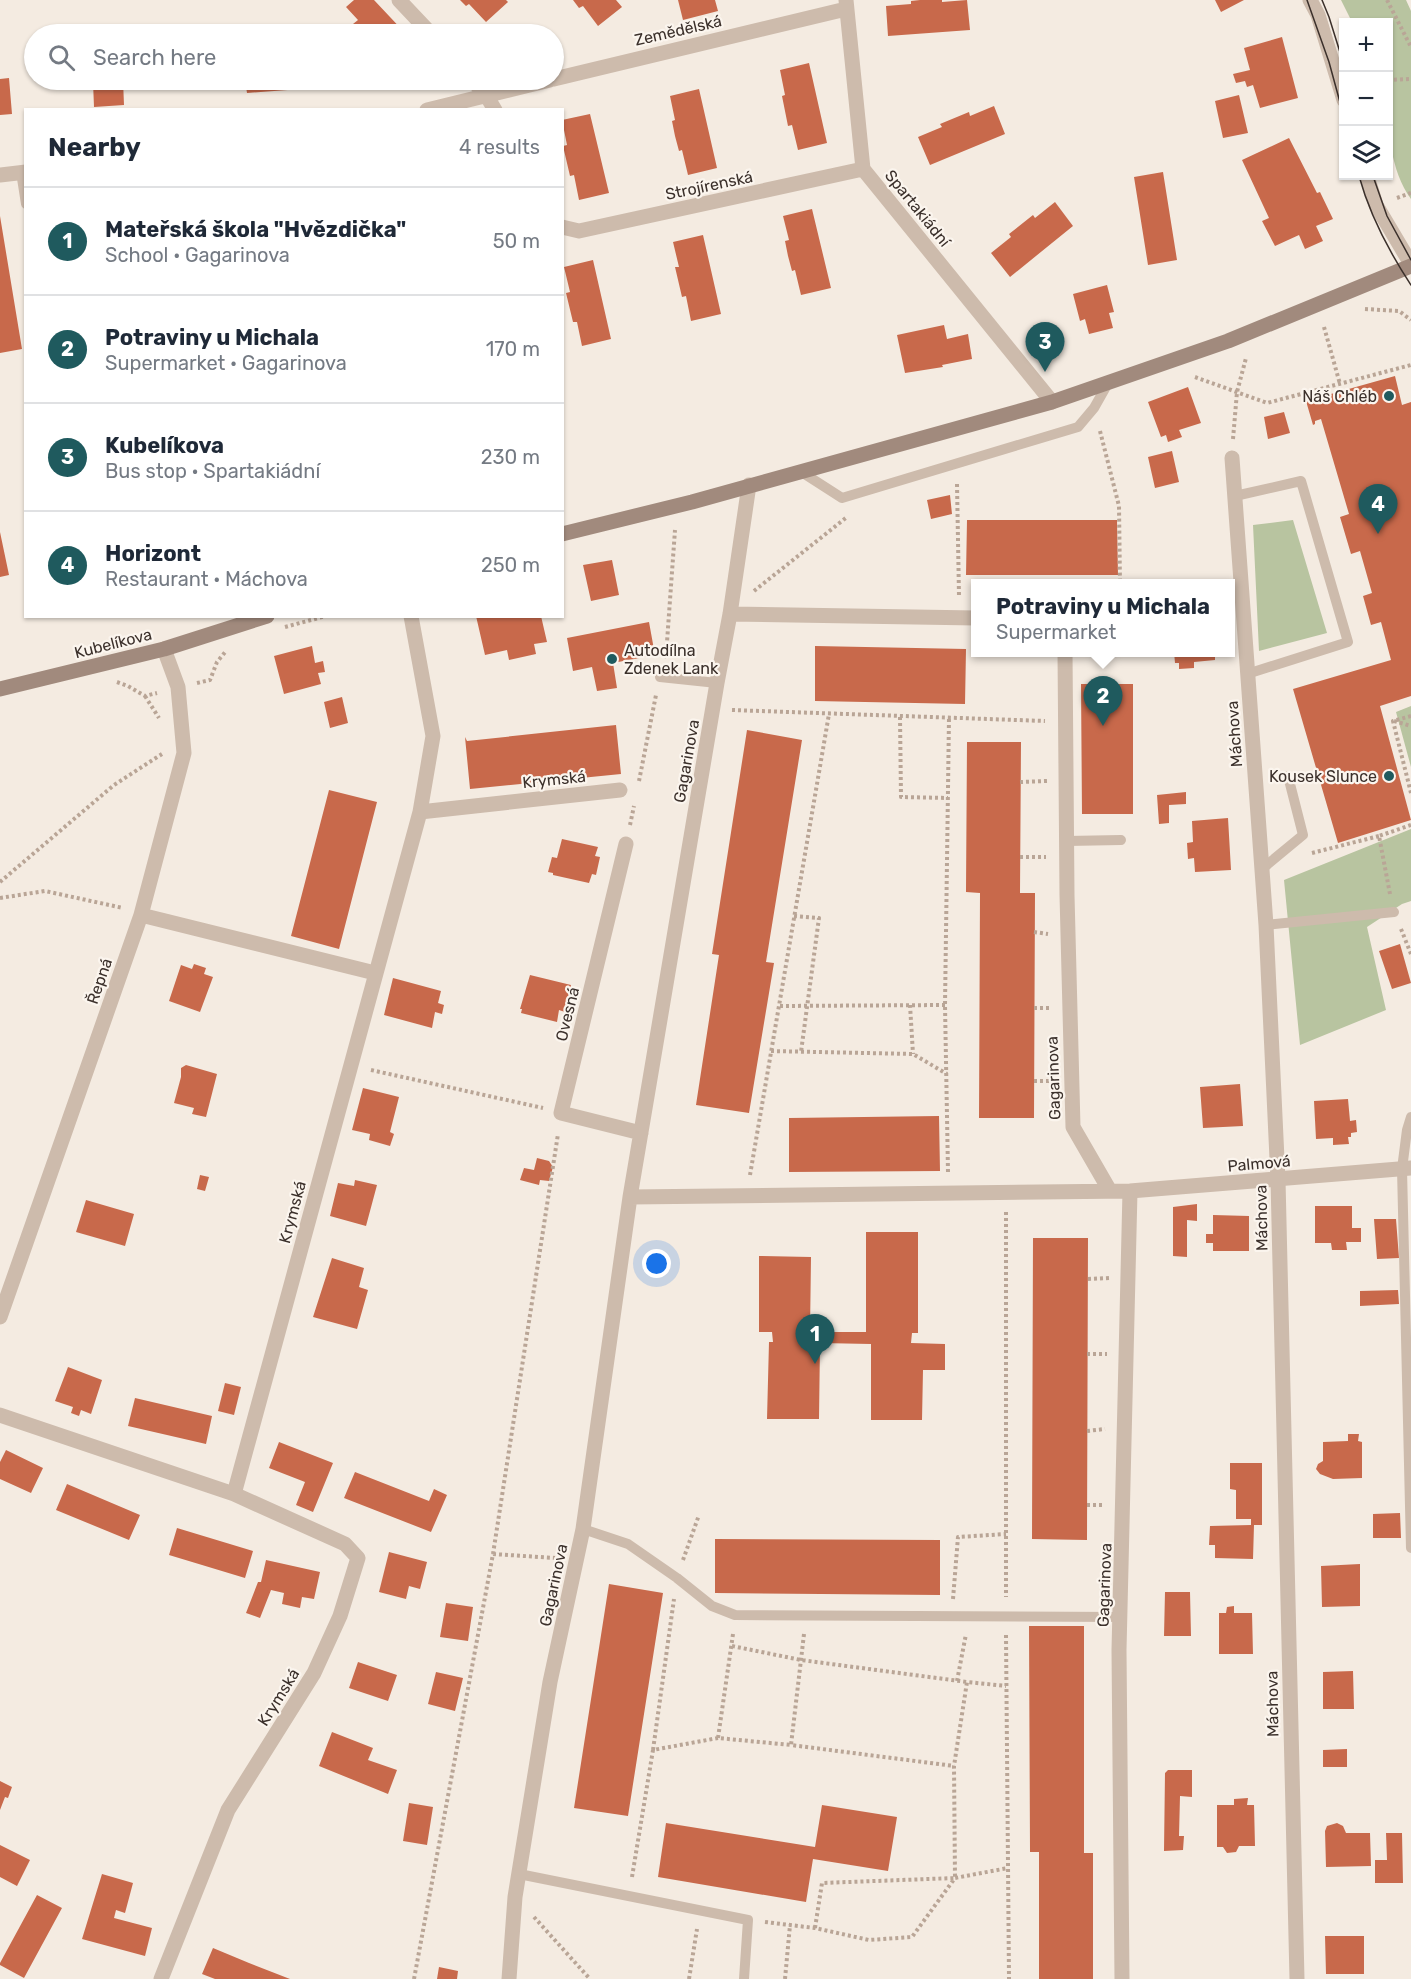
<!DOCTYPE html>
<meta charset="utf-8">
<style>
:root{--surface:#fff;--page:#f6f6f7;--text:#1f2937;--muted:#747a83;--line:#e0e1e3;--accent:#1f5a5e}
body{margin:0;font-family:Rubik,sans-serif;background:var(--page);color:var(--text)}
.controls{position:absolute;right:18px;top:18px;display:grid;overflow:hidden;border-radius:0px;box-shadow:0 2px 4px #0004}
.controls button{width:54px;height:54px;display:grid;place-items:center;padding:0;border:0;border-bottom:2px solid var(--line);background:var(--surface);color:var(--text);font:30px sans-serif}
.you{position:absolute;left:657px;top:1264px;width:21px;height:21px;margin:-15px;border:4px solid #fff;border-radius:50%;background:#1a73e8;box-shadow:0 0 0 9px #1a73e833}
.badge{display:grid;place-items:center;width:39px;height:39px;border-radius:50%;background:var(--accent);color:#fff;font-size:20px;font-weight:700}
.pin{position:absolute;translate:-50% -50px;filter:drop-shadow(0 2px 3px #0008)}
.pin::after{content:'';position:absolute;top:32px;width:21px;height:18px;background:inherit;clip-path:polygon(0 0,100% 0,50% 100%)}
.popup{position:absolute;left:971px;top:579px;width:264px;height:78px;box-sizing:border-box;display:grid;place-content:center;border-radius:0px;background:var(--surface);filter:drop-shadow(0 2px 4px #0005);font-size:20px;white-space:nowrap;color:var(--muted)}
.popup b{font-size:22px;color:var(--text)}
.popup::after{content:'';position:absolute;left:50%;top:100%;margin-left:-12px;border:12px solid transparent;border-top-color:var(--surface)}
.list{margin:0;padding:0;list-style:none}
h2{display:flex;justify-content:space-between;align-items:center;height:78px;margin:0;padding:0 24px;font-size:26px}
h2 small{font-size:20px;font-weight:400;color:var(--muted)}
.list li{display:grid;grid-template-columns:39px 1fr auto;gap:18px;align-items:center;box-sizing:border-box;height:108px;padding:0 24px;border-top:2px solid var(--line)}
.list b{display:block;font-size:22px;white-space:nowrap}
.list p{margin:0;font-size:20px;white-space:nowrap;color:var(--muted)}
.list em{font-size:20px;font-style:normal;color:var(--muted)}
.icon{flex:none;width:33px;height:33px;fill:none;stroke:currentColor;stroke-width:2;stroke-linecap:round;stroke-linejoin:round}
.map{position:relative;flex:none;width:1411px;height:1979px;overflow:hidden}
.search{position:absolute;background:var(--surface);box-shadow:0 2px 4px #0004;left:24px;top:24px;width:540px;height:66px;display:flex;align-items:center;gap:15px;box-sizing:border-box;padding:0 21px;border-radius:33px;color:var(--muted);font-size:22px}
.panel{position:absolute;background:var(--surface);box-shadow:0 2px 4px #0004;left:24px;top:108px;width:540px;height:510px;border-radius:0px}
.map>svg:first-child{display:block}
.green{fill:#b8c4a0}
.building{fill:#c8694b}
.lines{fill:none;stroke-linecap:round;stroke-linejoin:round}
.path{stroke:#b9a596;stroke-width:4;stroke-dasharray:3 3;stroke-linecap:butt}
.lane{stroke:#cdbbac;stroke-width:10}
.street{stroke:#cdbbac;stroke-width:15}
.secondary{stroke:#a18a7d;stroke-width:15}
.tram{stroke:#3b302b;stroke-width:1.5}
.poi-dot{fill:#1f5a5e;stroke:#fbf5ee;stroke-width:2}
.labels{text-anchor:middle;stroke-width:4.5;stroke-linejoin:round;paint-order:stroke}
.street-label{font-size:16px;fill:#3b302b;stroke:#fbf5ee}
.poi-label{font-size:16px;fill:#3b302b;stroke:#fbf5ee;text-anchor:end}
</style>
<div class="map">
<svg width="1411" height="1979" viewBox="0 0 1411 1979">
<rect width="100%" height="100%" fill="#f4ebe1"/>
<path class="green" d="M 1341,0 L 1406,0 L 1411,11 L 1411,199 C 1379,155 1388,76 1388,22 L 1352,22 Z
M 1293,520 L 1327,633 L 1259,651 L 1253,525 Z
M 1411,706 L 1411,767 L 1396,712 Z
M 1411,829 L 1411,901 L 1402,904 L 1367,927 L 1386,1010 L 1300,1045 L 1284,880 Z"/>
<path class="building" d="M 354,0 L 374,0 L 406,34 L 362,34 L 353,24 L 358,20 L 346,7 Z
M 460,0 L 506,0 L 508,2 L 486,22 L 469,4 L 466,6 Z
M 573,0 L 616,0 L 622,7 L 598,26 L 583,6 L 579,8 Z
M 678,0 L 715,0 L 718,11 L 683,20 Z
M 920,0 L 942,0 L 942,2 L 967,0 L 970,30 L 888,36 L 886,6 L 911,4 L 911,1 Z
M 1215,0 L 1244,0 L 1221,12 Z
M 120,24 L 120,34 L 90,34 L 90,26 Z
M 1282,37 L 1298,98 L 1260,108 L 1253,85 L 1247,87 L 1245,81 L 1236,83 L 1233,74 L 1250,70 L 1244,48 Z
M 809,63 L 827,143 L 798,150 L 792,125 L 788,126 L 782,96 L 785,95 L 780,70 Z
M 9,78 L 12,114 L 0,115 L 0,79 Z
M 89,80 L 123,80 L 124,105 L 94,107 L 93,82 L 89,82 Z
M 245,80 L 327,80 L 328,87 L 247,93 Z
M 699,89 L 717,168 L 688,175 L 682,150 L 679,151 L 675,136 L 672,121 L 675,120 L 670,96 Z
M 1239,95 L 1248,133 L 1223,138 L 1215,101 Z
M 994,106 L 1005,134 L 930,165 L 918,137 L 942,127 L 940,124 L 969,112 L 970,116 Z
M 590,114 L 609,193 L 579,200 L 574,175 L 570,176 L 563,146 L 567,145 L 562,120 Z
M 1289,138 L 1317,193 L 1320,192 L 1333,219 L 1316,226 L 1323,241 L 1305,249 L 1299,235 L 1275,246 L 1262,221 L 1269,218 L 1242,160 Z
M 1163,172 L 1177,260 L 1148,265 L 1134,177 Z
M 1055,202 L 1073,226 L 1010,277 L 991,253 L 1011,237 L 1009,234 L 1033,215 L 1035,218 Z
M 812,209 L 831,288 L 801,295 L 795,270 L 792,271 L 788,256 L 785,241 L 789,240 L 783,216 Z
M 0,216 L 22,349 L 0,353 Z
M 703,235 L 721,314 L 691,321 L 686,296 L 682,297 L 675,267 L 679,267 L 673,242 Z
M 593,260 L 611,339 L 582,346 L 577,322 L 573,322 L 566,293 L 570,292 L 564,267 Z
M 1107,285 L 1114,312 L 1109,313 L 1113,328 L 1089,334 L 1085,319 L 1080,321 L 1073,294 Z
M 944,325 L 947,339 L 968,334 L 972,359 L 942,365 L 943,367 L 905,373 L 897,335 Z
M 1395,376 L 1402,405 L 1411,402 L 1411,696 L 1380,706 L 1411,820 L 1338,843 L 1293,689 L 1391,660 L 1381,622 L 1371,625 L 1363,596 L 1372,593 L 1360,551 L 1351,554 L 1340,517 L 1349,514 L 1321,419 L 1315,421 L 1315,424 L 1313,425 L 1306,401 Z
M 1188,387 L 1201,423 L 1179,430 L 1182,437 L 1168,442 L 1166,435 L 1161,437 L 1148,402 Z
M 1284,412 L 1290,433 L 1268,439 L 1264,417 Z
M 1172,451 L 1179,482 L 1155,488 L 1148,457 Z
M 950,495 L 952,514 L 931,519 L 927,500 Z
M 967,520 L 1117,520 L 1118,575 L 966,575 Z
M 0,532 L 9,575 L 0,577 Z
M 612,560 L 619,595 L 591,601 L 583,565 Z
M 476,616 L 541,616 L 547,642 L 534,644 L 536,654 L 509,660 L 507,650 L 485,655 Z
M 649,622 L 655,655 L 613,663 L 617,688 L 597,691 L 592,667 L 573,671 L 567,638 Z
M 312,646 L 315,663 L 323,661 L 325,672 L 318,673 L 321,684 L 284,694 L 274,656 Z
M 815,646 L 966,649 L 965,704 L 815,701 Z
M 1174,652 L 1215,652 L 1215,660 L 1194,662 L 1194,668 L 1179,669 L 1179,663 L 1175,663 Z
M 1081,684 L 1133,684 L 1133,814 L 1082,814 Z
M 342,697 L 348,723 L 330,728 L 324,702 Z
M 616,725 L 621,774 L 470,789 L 465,737 L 467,741 Z
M 747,730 L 802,740 L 766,962 L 774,963 L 749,1113 L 696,1105 L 719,955 L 712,954 Z
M 967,742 L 1021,742 L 1020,893 L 1035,893 L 1034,1118 L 979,1118 L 980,893 L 966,892 Z
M 329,790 L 377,802 L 339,949 L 291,936 Z
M 1186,792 L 1186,804 L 1169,805 L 1169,823 L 1159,824 L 1157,795 Z
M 1228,818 L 1231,870 L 1195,872 L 1194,858 L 1188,859 L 1187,843 L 1193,842 L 1192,821 Z
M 562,839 L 598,847 L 595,856 L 600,857 L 596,875 L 592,874 L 589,883 L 553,875 L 553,873 L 548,872 L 552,857 L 557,858 Z
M 1400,944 L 1411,983 L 1392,989 L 1379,951 Z
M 194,964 L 206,968 L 204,974 L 213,977 L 200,1012 L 169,1001 L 181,965 L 192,969 Z
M 530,975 L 571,985 L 565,1012 L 559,1010 L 557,1022 L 521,1013 L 522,1009 L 520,1009 Z
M 393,978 L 441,991 L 438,1003 L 444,1005 L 442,1014 L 435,1012 L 432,1028 L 384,1015 Z
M 186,1065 L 217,1074 L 206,1117 L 192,1114 L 194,1108 L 174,1103 L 181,1077 L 181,1068 Z
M 1240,1084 L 1243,1126 L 1203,1128 L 1200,1087 Z
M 363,1088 L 399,1097 L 390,1132 L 394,1134 L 390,1146 L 369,1140 L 370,1134 L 352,1130 Z
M 1348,1099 L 1350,1121 L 1356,1120 L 1357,1132 L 1351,1133 L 1351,1137 L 1348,1137 L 1349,1144 L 1333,1145 L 1333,1138 L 1316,1139 L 1314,1101 Z
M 939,1116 L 940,1171 L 789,1172 L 789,1118 Z
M 537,1158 L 549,1161 L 553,1167 L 549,1181 L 540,1180 L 539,1185 L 520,1180 L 524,1168 L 534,1170 Z
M 200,1175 L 209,1177 L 205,1191 L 197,1189 Z
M 355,1180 L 377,1185 L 366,1226 L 330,1216 L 338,1183 L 354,1186 Z
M 86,1200 L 134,1214 L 125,1246 L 76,1232 Z
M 1197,1204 L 1197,1221 L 1187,1220 L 1187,1257 L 1173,1256 L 1173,1207 Z
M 1315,1206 L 1352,1206 L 1352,1228 L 1361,1228 L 1361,1242 L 1346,1242 L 1347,1250 L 1332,1250 L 1331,1243 L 1315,1243 Z
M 1213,1215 L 1249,1216 L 1249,1251 L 1213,1251 L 1213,1243 L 1206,1243 L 1206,1234 L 1213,1234 Z
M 1374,1219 L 1396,1219 L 1399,1258 L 1377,1259 Z
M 866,1232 L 918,1232 L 918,1333 L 912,1333 L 911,1343 L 945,1344 L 945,1370 L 923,1370 L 922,1420 L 871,1420 L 871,1344 L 820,1343 L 819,1419 L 767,1419 L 769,1342 L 773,1342 L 772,1332 L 759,1332 L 759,1256 L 811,1257 L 810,1332 L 866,1332 Z
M 1033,1238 L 1088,1238 L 1087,1540 L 1032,1539 Z
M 332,1258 L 364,1268 L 359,1287 L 368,1290 L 357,1329 L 313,1317 Z
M 1398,1290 L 1399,1304 L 1360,1306 L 1360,1291 Z
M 68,1367 L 102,1380 L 91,1414 L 81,1410 L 79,1416 L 71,1413 L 73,1407 L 55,1401 Z
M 225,1383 L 241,1387 L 234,1415 L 218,1411 Z
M 135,1398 L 212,1416 L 206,1444 L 128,1426 Z
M 1348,1434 L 1359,1434 L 1358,1441 L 1362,1442 L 1362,1478 L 1333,1479 L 1320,1474 L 1316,1469 L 1318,1464 L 1323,1461 L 1323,1442 L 1348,1441 Z
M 279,1442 L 333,1463 L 313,1512 L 296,1505 L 305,1482 L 269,1468 Z
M 6,1450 L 43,1468 L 31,1493 L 0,1479 L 0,1462 Z
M 1230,1463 L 1262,1463 L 1262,1525 L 1254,1525 L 1253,1559 L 1215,1558 L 1215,1545 L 1209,1545 L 1210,1526 L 1251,1525 L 1251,1519 L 1236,1519 L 1236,1490 L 1230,1489 Z
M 355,1472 L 429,1501 L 434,1489 L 447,1495 L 431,1532 L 344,1498 Z
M 67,1484 L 140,1515 L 129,1540 L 56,1510 Z
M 1400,1513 L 1401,1538 L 1373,1538 L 1373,1514 Z
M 177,1528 L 253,1551 L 245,1578 L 169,1555 Z
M 715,1539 L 940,1540 L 940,1595 L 715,1593 Z
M 389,1552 L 427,1562 L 420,1589 L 409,1586 L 406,1599 L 379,1592 Z
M 266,1560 L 320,1572 L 314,1599 L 302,1597 L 300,1608 L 282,1604 L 284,1593 L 271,1590 L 260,1618 L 246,1613 L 258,1582 L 261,1582 Z
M 1360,1564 L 1360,1606 L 1322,1607 L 1321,1566 Z
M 609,1584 L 663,1593 L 628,1816 L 574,1808 Z
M 1165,1592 L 1190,1592 L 1191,1636 L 1164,1636 Z
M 446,1603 L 473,1607 L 468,1641 L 440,1637 Z
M 1234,1606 L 1234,1613 L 1252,1613 L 1253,1654 L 1219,1654 L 1219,1613 L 1226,1613 L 1227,1607 Z
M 1029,1626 L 1084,1626 L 1084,1853 L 1093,1853 L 1093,1979 L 1039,1979 L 1039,1852 L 1030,1852 Z
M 358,1662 L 397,1675 L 388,1701 L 349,1688 Z
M 1353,1671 L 1354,1709 L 1323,1709 L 1323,1672 Z
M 436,1672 L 463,1678 L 455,1711 L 428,1704 Z
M 332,1732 L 373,1748 L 368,1760 L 397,1770 L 388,1794 L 319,1766 Z
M 1347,1749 L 1347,1767 L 1323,1767 L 1323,1750 Z
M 1168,1770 L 1192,1770 L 1192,1797 L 1180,1796 L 1179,1836 L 1184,1836 L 1183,1850 L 1164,1851 L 1165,1773 Z
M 0,1781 L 12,1787 L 8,1798 L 5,1797 L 0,1810 Z
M 1248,1798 L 1247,1805 L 1254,1805 L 1255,1846 L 1239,1846 L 1236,1852 L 1227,1853 L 1223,1847 L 1217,1847 L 1217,1805 L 1234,1805 L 1234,1799 Z
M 409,1803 L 433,1807 L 427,1845 L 403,1841 Z
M 822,1805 L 897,1817 L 888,1871 L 813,1859 L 806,1902 L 658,1877 L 666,1823 L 815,1847 Z
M 1337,1823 L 1343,1826 L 1346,1833 L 1370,1833 L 1371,1866 L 1326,1867 L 1325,1831 L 1327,1826 Z
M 1386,1833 L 1402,1833 L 1403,1883 L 1375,1883 L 1375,1860 L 1387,1860 Z
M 0,1845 L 30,1860 L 17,1886 L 0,1877 Z
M 102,1874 L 133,1883 L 125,1913 L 116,1910 L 114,1918 L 152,1928 L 145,1956 L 82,1939 Z
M 37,1895 L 62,1908 L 24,1978 L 0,1965 L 0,1963 Z
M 1325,1936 L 1364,1936 L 1364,1974 L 1326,1974 Z
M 213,1948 L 249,1963 L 290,1979 L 215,1979 L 202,1974 Z
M 439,1967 L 458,1971 L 457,1979 L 437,1979 Z"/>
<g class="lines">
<path class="path" d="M 1387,0 L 1411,47
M 1388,80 L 1411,79
M 1397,198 L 1411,193
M 1365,309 L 1399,311 L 1411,320
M 1324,327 L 1340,384
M 1195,377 L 1267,403 L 1411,365
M 1100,431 L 1119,506 L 1120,584
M 1233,439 L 1237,392 L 1246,358
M 957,484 L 959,596
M 1201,584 L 1221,583
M 754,591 L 847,517
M 285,627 L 326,616
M 664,658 L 667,642 L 675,530
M 117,682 L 128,686 L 145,696 L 157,693
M 197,683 L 210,680 L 217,662 L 226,651
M 145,696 L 159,718
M 732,710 L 1045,721
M 1411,716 L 1393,721 L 1411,793
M 900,717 L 901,797 L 948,798
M 1394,721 L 1411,726
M 639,781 L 656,695
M 1020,782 L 1047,781
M 630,825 L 634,806
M 1312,853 L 1379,836
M 1020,857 L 1046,857
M 0,882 L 114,785 L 162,754
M 1390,894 L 1379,836 L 1411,825
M 0,898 L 45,891 L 123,908
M 794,916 L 819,918 L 801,1052
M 1401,929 L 1411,954
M 1034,932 L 1048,934
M 910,1005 L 913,1054
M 780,1006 L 945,1005
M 1034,1008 L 1049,1008
M 771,1051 L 913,1054 L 947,1074
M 371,1070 L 543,1108
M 1034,1081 L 1052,1081
M 948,1172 L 945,1005 L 949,717
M 750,1175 L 829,714
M 1006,1212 L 1006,1597
M 1088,1279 L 1109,1278
M 1087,1354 L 1107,1354
M 1087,1431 L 1105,1429
M 1087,1505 L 1103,1505
M 493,1554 L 555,1558
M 683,1560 L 699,1515
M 953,1599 L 958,1537 L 1006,1534
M 733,1634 L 718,1738 L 791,1745
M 804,1634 L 791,1745 L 954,1766
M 1006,1635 L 1009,1979
M 732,1646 L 801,1660 L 967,1682
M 957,1681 L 966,1634
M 653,1750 L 674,1599
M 632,1877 L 653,1750 L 718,1738
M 534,1917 L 590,1979
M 765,1922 L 815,1928 L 869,1940 L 912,1937 L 955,1878 L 1008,1868
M 815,1928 L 822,1883 L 955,1878 L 954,1766 L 967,1682 L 1006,1686
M 414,1979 L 493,1554 L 558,1134
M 689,1979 L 697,1929
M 785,1979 L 790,1925"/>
<path class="lane" d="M 21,172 L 26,204
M 800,471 L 842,498 L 1078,427 L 1094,408 L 1107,385
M 1235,496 L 1301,481 L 1348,642 L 1247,674
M 660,677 L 717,683
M 1067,841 L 1121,840
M 1262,869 L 1303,835 L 1288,776
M 1266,925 L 1394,912
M 1411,1117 L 1407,1130 L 1402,1169 L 1411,1548
M 583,1529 L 628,1544 L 677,1578 L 712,1606 L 735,1615 L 1121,1617
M 519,1874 L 748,1920 L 744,1979"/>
<path class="street" d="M 399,0 L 431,34
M 846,0 L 863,169 L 1052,402
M 1310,0 L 1318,15 L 1344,100
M 554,79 L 846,9
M 472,80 L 486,95 L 495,110
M 427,110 L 550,80
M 0,175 L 26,172
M 1367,176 L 1376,205 L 1411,264
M 562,227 L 579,231 L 863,169
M 1232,458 L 1266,925 L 1278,1180 L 1297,1979
M 730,614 L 976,618
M 1065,652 L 1067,895 L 1073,1127 L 1110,1191
M 420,812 L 620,790
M 626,844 L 561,1113 L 641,1133
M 141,915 L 375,973
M 630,1197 L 1130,1191 L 1411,1168
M 0,1317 L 141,915 L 184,753 L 178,687 L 164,649
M 0,1415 L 234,1494
M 161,1979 L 228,1810 L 314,1673 L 340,1616 L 358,1558 L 345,1544 L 234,1494 L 420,812 L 433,736 L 411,616
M 509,1979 L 515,1897 L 550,1682 L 583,1529 L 630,1197 L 717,683 L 730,614 L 749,485
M 1122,1979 L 1119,1650 L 1130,1191"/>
<path class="secondary" d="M 562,534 L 692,502 L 1052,402 L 1228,341 L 1411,266
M 0,689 L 164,649 L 267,616"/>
<path class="tram" d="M 1307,0 L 1329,62 L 1344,117
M 1322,0 L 1329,17 L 1344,65
M 1359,176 C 1370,216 1388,250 1411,285
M 1373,176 L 1387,216 L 1411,260"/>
</g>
<g class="poi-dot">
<circle cx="1389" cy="396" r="6"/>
<circle cx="612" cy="659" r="6"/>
<circle cx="1389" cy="776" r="6"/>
</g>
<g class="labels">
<g class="street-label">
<text transform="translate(678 30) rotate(-13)" y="6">Zemědělská</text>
<text transform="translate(709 185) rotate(-12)" y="6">Strojírenská</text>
<text transform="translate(918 208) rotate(51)" y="6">Spartakiádní</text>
<text transform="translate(113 643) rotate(-14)" y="6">Kubelíkova</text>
<text transform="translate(1234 734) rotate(-94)" y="6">Máchova</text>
<text transform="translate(686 761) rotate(-80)" y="6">Gagarinova</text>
<text transform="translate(554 779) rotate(-6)" y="6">Krymská</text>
<text transform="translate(99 981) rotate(-71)" y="6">Řepná</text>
<text transform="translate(567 1014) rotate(-76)" y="6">Ovesná</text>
<text transform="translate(1053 1078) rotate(-92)" y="6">Gagarinova</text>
<text transform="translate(1259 1163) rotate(-5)" y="6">Palmová</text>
<text transform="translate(292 1212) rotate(-75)" y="6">Krymská</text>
<text transform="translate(1261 1218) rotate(-91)" y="6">Máchova</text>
<text transform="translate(553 1585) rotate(-78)" y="6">Gagarinova</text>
<text transform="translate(1104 1585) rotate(-88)" y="6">Gagarinova</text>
<text transform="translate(278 1697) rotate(-58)" y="6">Krymská</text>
<text transform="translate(1272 1704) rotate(-91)" y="6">Máchova</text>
</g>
<g class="poi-label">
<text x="1377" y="402">Náš Chléb</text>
<text x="624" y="656" text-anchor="start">Autodílna<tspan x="624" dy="18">Zdenek Lank</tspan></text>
<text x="1377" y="782">Kousek Slunce</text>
</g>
</g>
</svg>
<div class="controls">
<button>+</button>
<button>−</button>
<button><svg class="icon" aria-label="layers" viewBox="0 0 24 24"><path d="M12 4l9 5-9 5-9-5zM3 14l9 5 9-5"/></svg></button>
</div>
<div class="you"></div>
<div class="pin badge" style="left:815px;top:1364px">1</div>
<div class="pin badge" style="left:1103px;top:726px">2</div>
<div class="popup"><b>Potraviny u Michala</b>Supermarket</div>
<div class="pin badge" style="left:1045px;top:372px">3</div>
<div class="pin badge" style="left:1378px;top:534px">4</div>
<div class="search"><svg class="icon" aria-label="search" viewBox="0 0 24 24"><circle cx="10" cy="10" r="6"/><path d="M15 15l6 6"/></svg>Search here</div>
<section class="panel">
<h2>Nearby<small>4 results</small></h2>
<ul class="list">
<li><span class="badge">1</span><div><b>Mateřská škola &quot;Hvězdička&quot;</b><p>School · Gagarinova</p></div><em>50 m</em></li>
<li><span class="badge">2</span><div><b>Potraviny u Michala</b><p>Supermarket · Gagarinova</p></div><em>170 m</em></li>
<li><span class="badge">3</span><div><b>Kubelíkova</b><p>Bus stop · Spartakiádní</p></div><em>230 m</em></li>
<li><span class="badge">4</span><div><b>Horizont</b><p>Restaurant · Máchova</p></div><em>250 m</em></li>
</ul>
</section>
</div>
